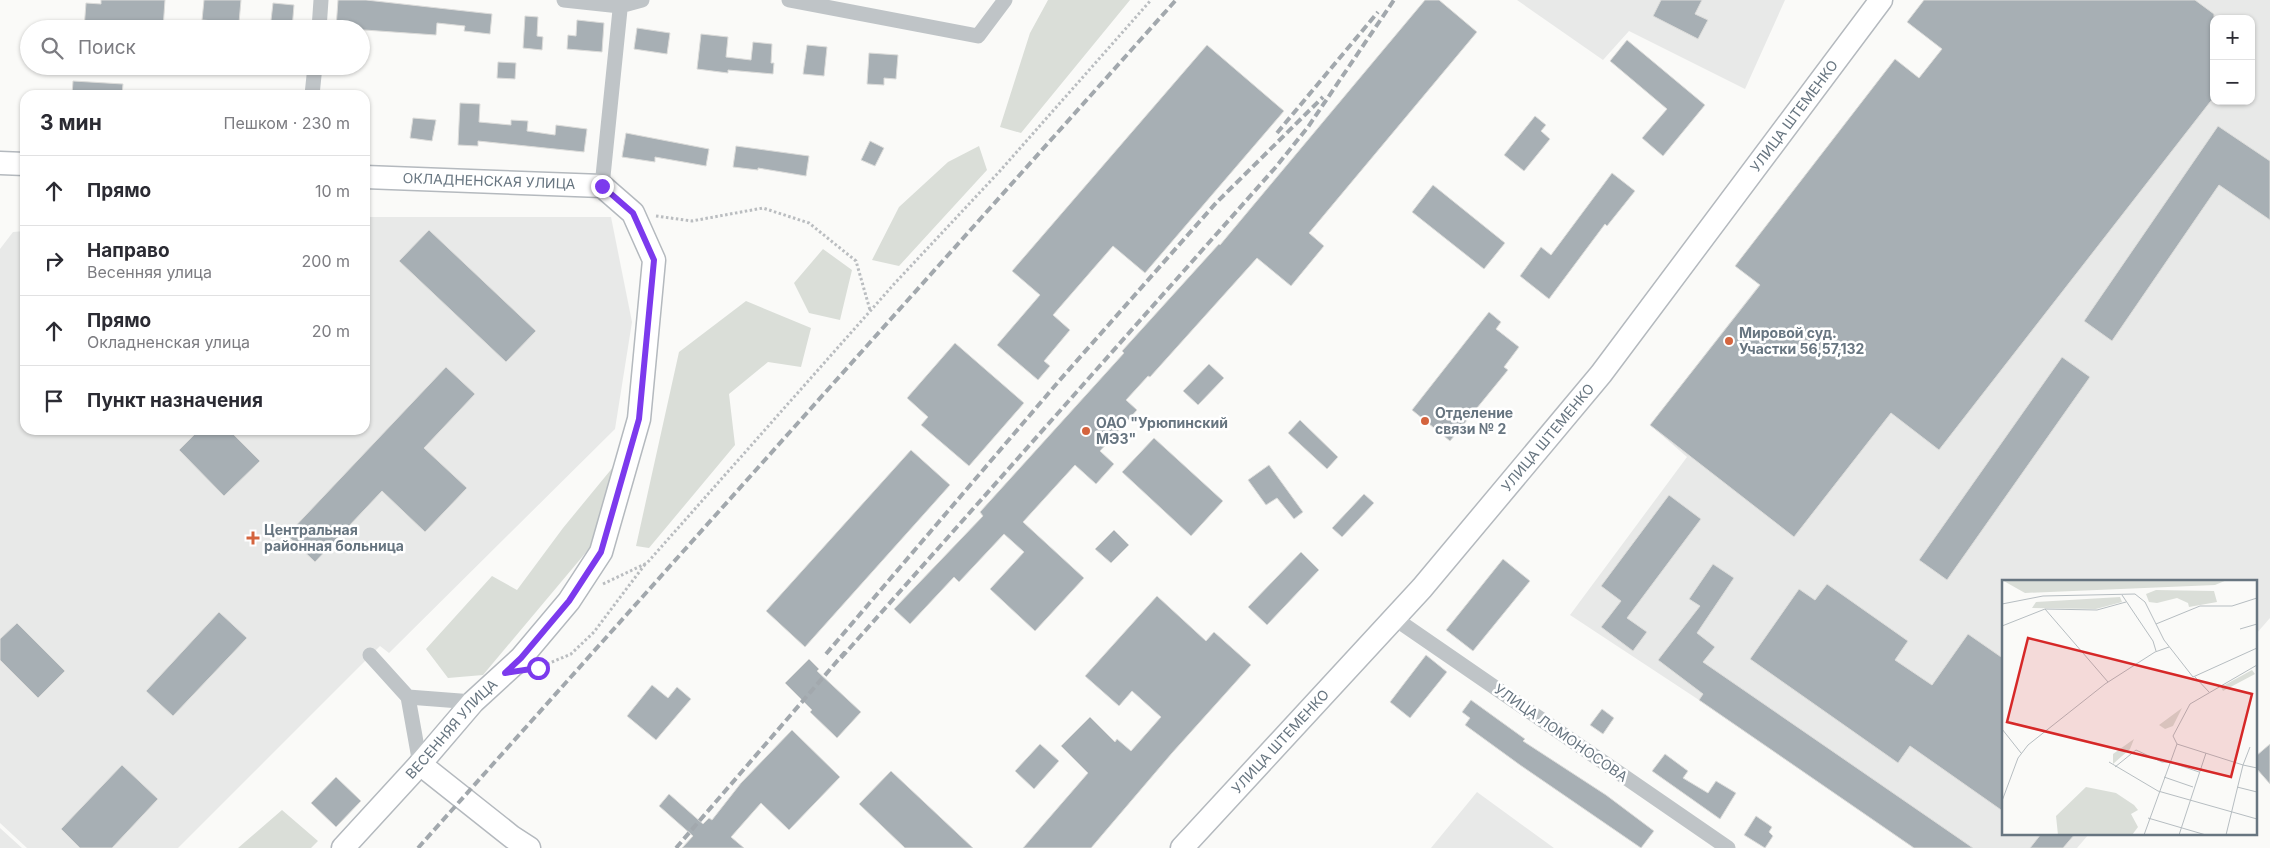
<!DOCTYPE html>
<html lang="ru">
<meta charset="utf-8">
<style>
:root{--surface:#fff;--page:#f7f7f7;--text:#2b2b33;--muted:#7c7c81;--line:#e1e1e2}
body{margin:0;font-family:Inter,sans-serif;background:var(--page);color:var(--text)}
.controls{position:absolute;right:15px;top:15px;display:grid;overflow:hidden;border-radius:10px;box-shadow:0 1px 4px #0004}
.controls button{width:45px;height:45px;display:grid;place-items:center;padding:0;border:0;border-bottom:1px solid var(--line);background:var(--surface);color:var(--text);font:25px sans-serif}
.stop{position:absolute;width:15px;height:15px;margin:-11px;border:4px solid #7c3aed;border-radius:50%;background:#fff}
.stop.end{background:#7c3aed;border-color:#fff;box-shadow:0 1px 5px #0008}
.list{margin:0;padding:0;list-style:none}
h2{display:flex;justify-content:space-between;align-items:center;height:65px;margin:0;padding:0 20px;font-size:21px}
h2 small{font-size:16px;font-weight:400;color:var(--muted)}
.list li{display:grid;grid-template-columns:32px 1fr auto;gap:15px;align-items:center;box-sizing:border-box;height:70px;padding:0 20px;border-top:1px solid var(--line)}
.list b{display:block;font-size:19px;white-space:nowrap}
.list p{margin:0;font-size:16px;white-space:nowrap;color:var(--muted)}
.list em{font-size:16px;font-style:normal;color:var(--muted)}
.icon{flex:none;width:28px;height:28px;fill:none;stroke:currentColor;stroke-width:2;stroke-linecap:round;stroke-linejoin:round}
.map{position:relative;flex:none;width:2270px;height:848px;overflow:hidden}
.search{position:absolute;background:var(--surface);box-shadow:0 1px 4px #0004;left:20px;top:20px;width:350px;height:55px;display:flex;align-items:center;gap:12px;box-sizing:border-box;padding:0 18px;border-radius:28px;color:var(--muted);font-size:19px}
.panel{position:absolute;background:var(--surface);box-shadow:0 1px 4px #0004;left:20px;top:90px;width:350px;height:345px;border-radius:15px}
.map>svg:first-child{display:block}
.built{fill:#e8e9e8;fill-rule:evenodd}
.green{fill:#daded8}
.building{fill:#a7afb4;stroke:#dcdcda}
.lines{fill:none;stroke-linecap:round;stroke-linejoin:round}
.secondary-casing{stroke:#b4b9be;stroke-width:25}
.path{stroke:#babdc0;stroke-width:3;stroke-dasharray:2.5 2.5;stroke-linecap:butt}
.street{stroke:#bfc4c7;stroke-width:15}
.secondary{stroke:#fff;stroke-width:22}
.rail{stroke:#a2a8ad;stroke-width:4;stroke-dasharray:8 4;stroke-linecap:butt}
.route{stroke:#7c3aed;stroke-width:6}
.poi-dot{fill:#d4643e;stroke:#fff;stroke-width:2}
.labels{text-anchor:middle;stroke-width:5;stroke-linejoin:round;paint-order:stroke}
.street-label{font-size:14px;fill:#677580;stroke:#fff}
.poi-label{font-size:14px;font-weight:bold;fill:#677580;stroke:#fff;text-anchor:start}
.inset-road{fill:none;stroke:#b6bdc1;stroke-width:1}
.view{fill:#d62828;fill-opacity:0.15;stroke:#d62828;stroke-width:2.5}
.inset-edge{fill:none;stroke:#677580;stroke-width:2.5}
</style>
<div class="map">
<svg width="2270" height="848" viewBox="0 0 2270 848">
<rect width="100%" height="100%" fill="#fafaf8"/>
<path class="built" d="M 1517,0 L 1785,0 L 1745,89 L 1629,31 L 1603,60 Z
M 1981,0 L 2270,0 L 2270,618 L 2256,634 L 2256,582 L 2004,582 L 2004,834 L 2089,834 L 2077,848 L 1914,848 L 1699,700 L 1570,615 L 1687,457 L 1650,425 ZM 2214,19 L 2251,19 L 2251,101 L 2214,101 Z
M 365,217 L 611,217 L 632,322 L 615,429 L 389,653 L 380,646 L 178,848 L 27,848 L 0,823 L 0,249 L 13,232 L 25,231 L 25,430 L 365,430 Z
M 1477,792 L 1554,848 L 1431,848 Z
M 0,828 L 22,848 L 0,848 Z"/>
<path class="green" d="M 1048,0 L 1130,0 L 1021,133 L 1000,127 L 1030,33 Z
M 979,146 L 987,170 L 899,266 L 872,260 L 899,207 L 948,162 Z
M 823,249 L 852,270 L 840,320 L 809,313 L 794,283 Z
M 746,301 L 811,328 L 801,367 L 768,362 L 729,394 L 735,445 L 649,548 L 636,546 L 679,352 Z
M 623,455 L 593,544 L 483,675 L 448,678 L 426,649 L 492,576 L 517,590 L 563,528 Z
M 282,810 L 318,841 L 311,848 L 238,848 Z"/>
<path class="building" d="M 101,0 L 165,0 L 163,29 L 84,29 L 86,3 L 101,4 Z
M 204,0 L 241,0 L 239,23 L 202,20 Z
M 338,0 L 366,0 L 492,14 L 490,34 L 464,31 L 465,26 L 437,23 L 436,35 L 336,28 Z
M 1425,0 L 1439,0 L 1477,32 L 1309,233 L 1324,246 L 1291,286 L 1257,258 L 1150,377 L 1148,376 L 1126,400 L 1137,410 L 1100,451 L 1114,464 L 1096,484 L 1075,465 L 1023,522 L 1084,578 L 1035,631 L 990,589 L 1024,552 L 1004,534 L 959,582 L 954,577 L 910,624 L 894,609 L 983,516 L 980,512 L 1124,353 L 1122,351 L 1219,244 L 1220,245 Z
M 1661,0 L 1702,0 L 1695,14 L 1708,20 L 1698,39 L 1653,16 Z
M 1924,0 L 2195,0 L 2214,14 L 2214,97 L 1939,450 L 1891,413 L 1794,537 L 1650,425 L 1760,285 L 1735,266 L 1895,59 L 1919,78 L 1942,49 L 1907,22 Z
M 273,3 L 294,5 L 292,29 L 270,29 Z
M 525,16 L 538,17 L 537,36 L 543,37 L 542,50 L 523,48 Z
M 577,20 L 604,23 L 602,52 L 567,49 L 568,35 L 576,36 Z
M 637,28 L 670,33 L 667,54 L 634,49 Z
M 701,34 L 728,37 L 726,57 L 751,60 L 753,42 L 772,44 L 771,63 L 774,63 L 773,74 L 728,70 L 728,73 L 697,69 Z
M 1627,40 L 1705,105 L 1663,156 L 1642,138 L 1667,109 L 1610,61 Z
M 807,45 L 827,47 L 824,76 L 803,74 Z
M 1207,45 L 1284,111 L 1145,273 L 1113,246 L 1053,315 L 1070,330 L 1044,361 L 1050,366 L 1038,380 L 997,345 L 1040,295 L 1012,271 Z
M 869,53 L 898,55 L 896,79 L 884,78 L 884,85 L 867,84 Z
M 498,62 L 516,63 L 515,79 L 497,78 Z
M 73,81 L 123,84 L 122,95 L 72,95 Z
M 460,103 L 480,104 L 479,122 L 511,125 L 511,120 L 528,121 L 527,131 L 555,135 L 556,125 L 587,129 L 584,152 L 478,141 L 478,146 L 458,145 Z
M 1535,116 L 1546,125 L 1541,131 L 1550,139 L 1524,171 L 1504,155 Z
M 413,118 L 436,120 L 432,141 L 410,138 Z
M 2218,126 L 2270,161 L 2270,220 L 2219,185 L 2112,341 L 2084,321 Z
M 626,133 L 709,149 L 706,166 L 655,157 L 655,162 L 622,157 Z
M 870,141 L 884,148 L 875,166 L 861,160 Z
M 736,146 L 809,156 L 806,176 L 758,168 L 758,170 L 733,167 Z
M 1612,173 L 1635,191 L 1607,226 L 1605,224 L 1549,299 L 1520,276 L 1541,247 L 1551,255 Z
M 1433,185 L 1505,243 L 1484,269 L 1412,212 Z
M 429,230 L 536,331 L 506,362 L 399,261 Z
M 1489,312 L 1501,322 L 1496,329 L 1519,347 L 1504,367 L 1508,370 L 1450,441 L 1412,410 Z
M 955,343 L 1024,403 L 969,466 L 921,425 L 928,417 L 907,398 Z
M 2062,357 L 2090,377 L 1947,580 L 1919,560 Z
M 1209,364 L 1224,378 L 1198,405 L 1183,391 Z
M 446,367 L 475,394 L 424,448 L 467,488 L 425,532 L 382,491 L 315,562 L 287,535 Z
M 1300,420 L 1338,457 L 1327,469 L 1288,433 Z
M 199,430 L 229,430 L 260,461 L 224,496 L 179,450 Z
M 1154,438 L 1223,501 L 1191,536 L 1122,472 Z
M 911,450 L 950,485 L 805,647 L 766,611 Z
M 1269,465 L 1303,512 L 1294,519 L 1277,498 L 1266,505 L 1248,480 Z
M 1364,494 L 1374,503 L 1342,537 L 1332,528 Z
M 1669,495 L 1701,519 L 1627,618 L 1647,632 L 1633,651 L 1601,627 L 1621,601 L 1601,586 Z
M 1114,530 L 1129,545 L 1111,563 L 1095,549 Z
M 1301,552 L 1319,570 L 1267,625 L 1248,607 Z
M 1503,559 L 1530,581 L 1473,651 L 1446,630 Z
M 1713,564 L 1734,578 L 1697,633 L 1715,647 L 1703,662 L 1973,848 L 1914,848 L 1699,700 L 1703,694 L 1658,660 L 1700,606 L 1689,599 Z
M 1827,584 L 1908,641 L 1895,660 L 1932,685 L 1968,634 L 2004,659 L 2004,812 L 1910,746 L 1898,763 L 1750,659 L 1799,589 L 1815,600 Z
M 1157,596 L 1206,641 L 1214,632 L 1251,665 L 1172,753 L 1091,848 L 1023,848 L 1088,773 L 1061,746 L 1090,717 L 1115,742 L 1117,739 L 1131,751 L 1161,717 L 1132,691 L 1119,706 L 1085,676 Z
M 219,612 L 247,638 L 173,716 L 146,691 Z
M 17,623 L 65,671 L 38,698 L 0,660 L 0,639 Z
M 1426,655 L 1447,672 L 1410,718 L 1390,702 Z
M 809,659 L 819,669 L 817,671 L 861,712 L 837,738 L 810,712 L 812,710 L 785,683 Z
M 652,685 L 668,698 L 677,687 L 691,699 L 656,740 L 627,716 Z
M 1471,700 L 1525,739 L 1523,741 L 1606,795 L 1654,831 L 1641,848 L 1520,765 L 1465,725 L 1470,718 L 1462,712 Z
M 1602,709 L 1614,718 L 1603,734 L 1590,725 Z
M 792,730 L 840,777 L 789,830 L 761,803 L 731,837 L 744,848 L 682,848 L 693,836 L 659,806 L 669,794 L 703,824 L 709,818 L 712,820 L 741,783 Z
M 1040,744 L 1059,761 L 1034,789 L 1015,771 Z
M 2270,744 L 2270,784 L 2256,768 L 2256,756 Z
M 1665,754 L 1688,771 L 1683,778 L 1708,793 L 1716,781 L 1736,793 L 1720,819 L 1652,771 Z
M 122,765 L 158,799 L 112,848 L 80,848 L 61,829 Z
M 891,771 L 973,848 L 905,848 L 859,804 Z
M 336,777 L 361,801 L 336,827 L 311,803 Z
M 1756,816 L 1772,827 L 1769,832 L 1773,836 L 1765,848 L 1744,835 Z
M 2041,834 L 2075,834 L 2063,848 L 2030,848 Z"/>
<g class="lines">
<g class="secondary-casing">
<g id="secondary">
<path d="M 0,163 L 25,164"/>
<path d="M 420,764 L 512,837 L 529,848"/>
<path id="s1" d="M 343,848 L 420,764 L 473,702 L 521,658 L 569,601 L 601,552 L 639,419 L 654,260 L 633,213 L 602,186 L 365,177"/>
<path id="s2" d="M 1182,848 L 1422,588 L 1601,374 L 1881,0"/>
</g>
</g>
<path class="path" d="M 656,216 L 692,221 L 763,208 L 809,223 L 856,261 L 870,310
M 603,584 L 647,563 L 895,283 L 999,172 L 1151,0
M 538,668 L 571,654 L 594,632 L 646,563"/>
<path class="street" d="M 564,0 L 620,6 L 642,0
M 789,0 L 978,36 L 1005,0
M 319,29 L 321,0
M 312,95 L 315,66
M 602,186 L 621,0
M 1394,618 L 1728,848
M 370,655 L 408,697 L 420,764
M 408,697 L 473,702"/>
<use href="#secondary" class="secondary"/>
<path class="rail" d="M 1277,133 L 1378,12
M 826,654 L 1059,381 L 1216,203 L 1323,97
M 841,658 L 1275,168 L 1308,127 L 1394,0
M 418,848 L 1176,0
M 676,848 L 845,652"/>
</g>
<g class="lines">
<path class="route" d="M 538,668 L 505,673 L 521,658 L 569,601 L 601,552 L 639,419 L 654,260 L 633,213 L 602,186"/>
</g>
<g class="poi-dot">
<circle cx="1729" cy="341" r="5"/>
<circle cx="1425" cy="421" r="5"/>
<circle cx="1086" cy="431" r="5"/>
<path d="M250.5 530.5h5v5h5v5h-5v5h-5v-5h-5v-5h5z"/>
</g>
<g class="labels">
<g class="street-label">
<text dy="5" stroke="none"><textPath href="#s2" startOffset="955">УЛИЦА ШТЕМЕНКО</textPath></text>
<text transform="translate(489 181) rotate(2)" y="5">ОКЛАДНЕНСКАЯ УЛИЦА</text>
<text dy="5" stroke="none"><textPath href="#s2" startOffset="550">УЛИЦА ШТЕМЕНКО</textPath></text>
<text dy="5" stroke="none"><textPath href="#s1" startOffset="161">ВЕСЕННЯЯ УЛИЦА</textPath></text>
<text transform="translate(1561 733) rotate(35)" y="5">УЛИЦА ЛОМОНОСОВА</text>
<text dy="5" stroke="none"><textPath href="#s2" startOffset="145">УЛИЦА ШТЕМЕНКО</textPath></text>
</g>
<g class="poi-label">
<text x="1739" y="338">Мировой суд.<tspan x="1739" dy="16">Участки 56,57,132</tspan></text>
<text x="1435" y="418">Отделение<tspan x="1435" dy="16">связи № 2</tspan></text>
<text x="1096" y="428">ОАО "Урюпинский<tspan x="1096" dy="16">МЭЗ"</tspan></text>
<text x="264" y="535">Центральная<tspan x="264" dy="16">районная больница</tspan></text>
</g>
</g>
<g transform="translate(2002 580)">
<rect width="255" height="255" fill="#fafaf8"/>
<path d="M 0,0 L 225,0 L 213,5 L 23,13 ZM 154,10 L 212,11 L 215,22 L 187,27 L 186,23 L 175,18 L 155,23 L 147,22 L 144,14 ZM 118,17 L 120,22 L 94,29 L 30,28 L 34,22 ZM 250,90 L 253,94 L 221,111 L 219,107 ZM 180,128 L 171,146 L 163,149 L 157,145 ZM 132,159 L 128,169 L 111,184 L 111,174 ZM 84,207 L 114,213 L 132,225 L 136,230 L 129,234 L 136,247 L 130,255 L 56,255 L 54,236 Z" fill="#daded8"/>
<path class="inset-road" d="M 120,15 L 151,61 L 154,71M 0,24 L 41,16 L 133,14 L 143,22 L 162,60 L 191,97 L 255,68M 43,29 L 106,102M 154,44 L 198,26 L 230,26 L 255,18M 0,46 L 43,29 L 95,30 L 124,22M 238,49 L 255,44M 193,97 L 207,112M 0,149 L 19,173M 248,167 L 241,185 L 255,188M 107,182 L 156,211 L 255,239M 113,187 L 134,170 L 160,182 L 168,182 L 197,192M 162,197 L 191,207M 235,207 L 255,212M 0,221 L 16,178 L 26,165 L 103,104 L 153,72 L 167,67M 146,238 L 204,255M 142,255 L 175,164M 177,255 L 204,173M 224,255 L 241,185 L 175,164 L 171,156 L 188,124 L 255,85"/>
<path class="view" d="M 26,58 L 250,114 L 229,197 L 5,142 Z"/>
<rect width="255" height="255" class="inset-edge"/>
</g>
</svg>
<div class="controls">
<button>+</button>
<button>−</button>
</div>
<div class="stop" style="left:538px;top:668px"></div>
<div class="stop end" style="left:602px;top:186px"></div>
<div class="search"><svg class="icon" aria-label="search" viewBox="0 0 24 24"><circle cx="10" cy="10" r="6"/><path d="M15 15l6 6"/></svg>Поиск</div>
<section class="panel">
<h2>3 мин<small>Пешком · 230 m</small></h2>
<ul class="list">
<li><svg class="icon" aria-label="ahead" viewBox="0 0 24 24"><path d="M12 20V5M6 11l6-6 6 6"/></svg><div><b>Прямо</b></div><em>10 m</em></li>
<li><svg class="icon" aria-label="right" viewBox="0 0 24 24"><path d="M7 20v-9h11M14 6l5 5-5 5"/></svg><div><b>Направо</b><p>Весенняя улица</p></div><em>200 m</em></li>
<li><svg class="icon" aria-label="ahead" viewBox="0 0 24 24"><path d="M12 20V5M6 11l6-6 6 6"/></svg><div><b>Прямо</b><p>Окладненская улица</p></div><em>20 m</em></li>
<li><svg class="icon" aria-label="arrive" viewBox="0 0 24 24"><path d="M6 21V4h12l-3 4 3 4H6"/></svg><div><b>Пункт назначения</b></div></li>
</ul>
</section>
</div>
